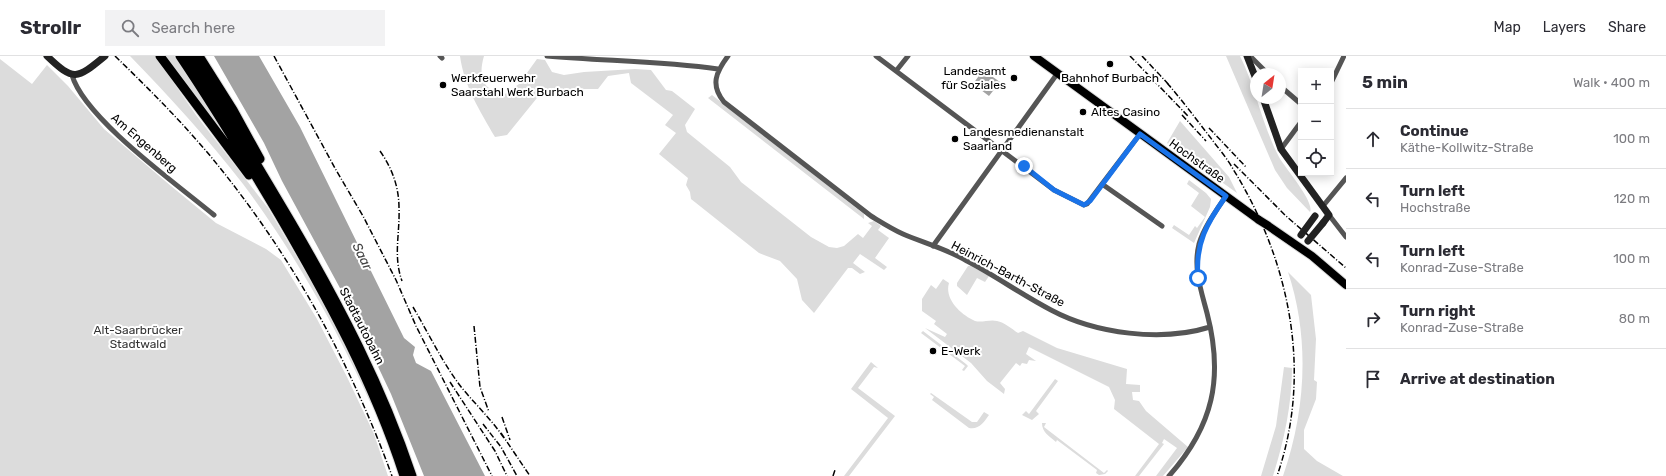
<!DOCTYPE html>
<meta charset="utf-8">
<style>
:root{--surface:#fff;--page:#f2f2f3;--text:#2b2b33;--muted:#7c7c81;--line:#e1e1e2}
body{margin:0;font-family:Rubik,sans-serif;background:var(--page);color:var(--text)}
.controls{position:absolute;right:12px;top:12px;display:grid;overflow:hidden;border-radius:0px;box-shadow:0 2px 10px #0003}
.controls button{width:36px;height:36px;display:grid;place-items:center;padding:0;border:0;border-bottom:1px solid var(--line);background:var(--surface);color:var(--text);font:20px sans-serif}
.compass{position:absolute;left:1250px;top:12px;width:36px;height:36px;border-radius:50%;background:var(--surface);box-shadow:0 2px 10px #0003;rotate:30deg}
.stop{position:absolute;width:12px;height:12px;margin:-9px;border:3px solid #1a73e8;border-radius:50%;background:#fff}
.stop.end{background:#1a73e8;border-color:#fff;box-shadow:0 1px 4px #0008}
.list{margin:0;padding:0;list-style:none}
h2{display:flex;justify-content:space-between;align-items:center;height:52px;margin:0;padding:0 16px;font-size:17px}
h2 small{font-size:13px;font-weight:400;color:var(--muted)}
.list li{display:grid;grid-template-columns:26px 1fr auto;gap:12px;align-items:center;box-sizing:border-box;height:60px;padding:0 16px;border-top:1px solid var(--line)}
.list b{display:block;font-size:15px;white-space:nowrap}
.list p{margin:0;font-size:13px;white-space:nowrap;color:var(--muted)}
.list em{font-size:13px;font-style:normal;color:var(--muted)}
.icon{flex:none;width:22px;height:22px;fill:none;stroke:currentColor;stroke-width:2;stroke-linecap:round;stroke-linejoin:round}
.map{position:relative;flex:none;width:1346px;height:420px;overflow:hidden}
header{display:flex;align-items:center;gap:24px;box-sizing:border-box;height:56px;padding:0 20px;background:var(--surface);border-bottom:1px solid var(--line)}
header strong{font-size:19px}
nav{display:flex;gap:22px;margin-inline-start:auto;font-size:14px}
.search{width:280px;height:36px;background:var(--page);display:flex;align-items:center;gap:10px;box-sizing:border-box;padding:0 14px;border-radius:0px;color:var(--muted);font-size:15px}
main{display:flex}
aside{flex:1;background:var(--surface)}
.map>svg:first-child{display:block}
.green{fill:#dcdcdc}
.water{fill:#a3a3a3}
.lines{fill:none;stroke-linecap:round;stroke-linejoin:round}
.primary-casing{stroke:#dbdbdb;stroke-width:10}
.motorway-casing{stroke:#dbdbdb;stroke-width:11}
.minor{stroke:#555;stroke-width:5}
.secondary{stroke:#222;stroke-width:7}
.primary{stroke:#000;stroke-width:8}
.motorway{stroke:#000;stroke-width:9}
.rail{stroke:#000;stroke-width:1.5;stroke-dasharray:6 2 1 2;stroke-linecap:butt}
.primary-bridge-casing{stroke:#dbdbdb;stroke-width:10;stroke-linecap:butt}
.secondary-bridge{stroke:#222;stroke-width:7}
.primary-bridge{stroke:#000;stroke-width:8}
.route{stroke:#1a73e8;stroke-width:5}
.poi-dot{fill:#000;stroke:#fff;stroke-width:1.5}
.labels{text-anchor:middle;stroke-width:4;stroke-linejoin:round;paint-order:stroke}
.poi-label{font-size:12px;fill:#000;stroke:#fff;text-anchor:start}
.street-label{font-size:12px;fill:#000;stroke:#fff}
.park-label{font-size:12px;fill:#333;stroke:#fff}
.water-label{font-size:13px;font-style:italic;fill:#444;stroke:#fff}
</style>
<header>
<strong>Strollr</strong>
<div class="search"><svg class="icon" aria-label="search" viewBox="0 0 24 24"><circle cx="10" cy="10" r="6"/><path d="M15 15l6 6"/></svg>Search here</div>
<nav><a>Map</a><a>Layers</a><a>Share</a></nav>
</header>
<main>
<div class="map">
<svg width="1346" height="420" viewBox="0 0 1346 420">
<rect width="100%" height="100%" fill="#fff"/>
<path class="green" d="M 130,0 L 155,0 L 196,59 L 268,152 L 322,244 L 373,348 L 371,348 C 336,271 294,196 243,128 C 208,83 170,41 130,0 Z
M 164,0 L 174,0 L 228,81 L 226,82 Z
M 460,0 L 484,0 C 478,21 482,34 505,38 L 519,28 L 537,3 L 545,4 L 552,16 L 564,19 L 584,16 L 635,13 L 651,14 L 666,34 L 672,35 L 695,53 L 685,69 L 687,76 L 730,111 L 741,126 L 811,181 L 829,191 L 837,192 L 844,190 L 858,178 L 863,182 L 872,170 L 868,167 L 874,165 L 881,170 L 878,174 L 889,182 L 875,202 L 887,211 L 884,214 L 860,198 L 853,207 L 865,216 L 860,218 L 852,212 L 848,212 L 814,257 L 802,244 L 797,223 L 780,205 L 759,197 L 691,143 L 690,136 L 686,129 L 688,122 L 659,98 L 676,77 L 665,69 L 673,59 L 631,27 L 629,17 L 608,20 L 598,33 L 582,33 L 578,37 L 541,37 L 507,79 L 495,81 C 480,55 464,30 460,0 Z
M 1226,0 L 1240,0 C 1256,32 1262,69 1279,101 C 1285,112 1315,146 1310,156 L 1287,132 L 1275,114 Z
M 0,3 L 32,28 L 47,9 L 68,30 L 104,73 L 171,130 L 216,167 L 266,193 L 281,204 L 317,263 L 347,321 L 374,378 L 388,420 L 0,420 Z
M 712,39 L 864,158 L 864,163 L 708,42 Z
M 1180,65 L 1229,121 L 1237,137 L 1167,87 Z
M 1189,124 L 1206,137 L 1211,143 L 1210,151 L 1194,187 L 1172,172 L 1174,169 L 1189,179 L 1195,170 L 1197,172 L 1205,161 L 1191,150 L 1199,137 L 1187,128 Z
M 968,210 L 971,210 L 989,220 L 985,226 L 977,222 L 967,239 L 957,230 L 957,227 Z
M 1288,216 L 1311,239 L 1316,283 L 1314,324 L 1317,326 L 1316,343 L 1304,374 L 1304,393 L 1317,405 L 1343,420 L 1283,420 C 1306,354 1310,282 1288,216 Z
M 943,223 L 949,227 C 944,243 961,259 975,265 C 982,267 990,263 997,265 C 1004,266 1012,273 1018,277 L 1023,275 L 1057,292 L 1127,313 L 1126,328 L 1140,329 L 1140,336 L 1132,336 L 1133,344 L 1139,345 L 1146,355 L 1188,391 L 1163,420 L 1156,420 L 1177,392 L 1164,383 L 1162,387 L 1164,388 L 1139,420 L 1135,420 L 1159,388 L 1114,353 L 1115,344 L 1109,331 L 1029,291 L 1026,298 L 1036,305 L 1029,304 L 1027,308 L 1022,307 L 1020,310 L 1016,307 L 1000,327 L 1005,333 L 1004,338 L 987,325 L 971,307 L 925,272 L 945,281 L 947,278 L 934,268 L 936,265 L 922,255 L 922,243 L 931,229 L 936,233 Z
M 923,275 L 966,308 L 968,310 L 964,315 L 962,314 L 965,310 L 921,277 Z
M 871,306 L 878,312 L 874,311 L 858,332 L 895,360 L 849,420 L 844,420 L 888,362 L 851,333 Z
M 1284,311 L 1292,312 C 1292,348 1284,385 1273,420 L 1261,420 L 1276,370 Z
M 1055,323 L 1058,325 L 1036,355 L 1039,358 L 1032,364 L 1022,359 L 1026,355 L 1029,358 Z
M 931,337 L 972,366 L 977,366 L 984,356 L 989,359 C 984,366 979,374 969,372 L 932,344 L 934,341 L 930,338 Z
M 1042,367 L 1046,367 L 1044,371 L 1104,417 L 1107,414 L 1108,415 L 1105,418 L 1099,419 L 1096,417 L 1097,414 L 1057,384 L 1056,386 C 1049,380 1042,376 1042,367 Z"/>
<path class="water" d="M 214,0 L 259,0 L 300,71 L 404,282 L 415,291 L 413,299 L 416,307 L 431,315 L 485,420 L 424,420 L 391,338 L 347,245 L 282,125 L 264,87 Z
M 983,14 L 1000,26 L 989,40 L 973,28 Z"/>
<g class="lines">
<g class="primary-casing">
<path id="primary" d="M 1034,0 L 1259,164
M 1267,169 L 1312,200 L 1346,229"/>
</g>
<g class="motorway-casing">
<path id="motorway" d="M 160,0 L 249,119
M 180,0 C 215,52 247,105 279,159 C 328,243 374,327 404,420
M 189,0 C 225,54 258,110 291,166 C 339,248 382,330 412,420
M 199,0 L 233,54 L 260,103"/>
</g>
<path class="minor" d="M 440,0 L 442,2
M 547,0 C 604,5 662,5 718,13
M 728,0 C 716,16 710,29 724,46 L 871,160 C 881,166 892,173 903,178 C 924,187 947,193 967,205 C 996,220 1022,239 1051,254 C 1096,278 1162,286 1210,271
M 876,0 L 1054,134 L 1084,149 L 1087,148 L 1102,128 L 1162,170
M 1250,0 L 1268,18
M 896,15 L 908,0
M 72,19 C 84,62 178,129 214,159
M 1331,27 L 1344,0
M 1280,30 L 1301,48
M 1281,93 L 1301,66
M 1102,128 L 1140,78
M 1323,150 L 1346,122
M 1329,159 L 1346,181
M 933,190 L 1057,18
M 1169,420 C 1213,370 1224,322 1207,257 C 1201,234 1193,212 1199,188 C 1204,171 1216,155 1226,140"/>
<path class="secondary" d="M 47,0 C 74,26 77,23 105,0
M 1247,0 L 1256,23
M 1263,42 L 1281,93 L 1329,159 L 1323,167"/>
<use href="#primary" class="primary"/>
<use href="#motorway" class="motorway"/>
<path class="rail" d="M 115,0 C 147,31 178,62 207,96 C 288,193 349,302 392,420
M 274,0 L 336,114 L 363,160 L 396,224 L 416,270 L 492,420
M 1130,0 L 1188,60
M 1142,0 L 1171,31
M 1167,27 C 1182,44 1196,63 1210,81 C 1218,92 1227,102 1233,113 C 1290,205 1313,317 1277,420
M 1182,59 L 1206,85
M 1209,72 L 1246,111
M 380,95 C 392,112 399,131 399,152 C 400,178 393,200 402,225
M 1234,108 L 1286,160 L 1346,212
M 413,251 C 429,278 443,308 462,332 C 476,349 491,363 504,382
M 474,270 L 480,331 L 489,356
M 450,326 L 495,395 L 507,420
M 502,361 L 510,384
M 483,368 L 501,391 L 517,420
M 501,377 L 530,420
M 833,420 L 835,414"/>
<g class="primary-bridge-casing">
<path id="primary-bridge" d="M 1259,164 L 1267,169"/>
</g>
<path class="secondary-bridge" d="M 1301,179 L 1315,160
M 1308,185 L 1323,167"/>
<use href="#primary-bridge" class="primary-bridge"/>
</g>
<g class="lines">
<path class="route" d="M 1024,110 L 1054,134 L 1084,149 L 1090,145 L 1140,78 L 1226,140 C 1207,167 1195,187 1198,222"/>
</g>
<g class="poi-dot">
<circle cx="1110" cy="8" r="4"/>
<circle cx="1014" cy="22" r="4"/>
<circle cx="443" cy="29" r="4"/>
<circle cx="1083" cy="56" r="4"/>
<circle cx="955" cy="83" r="4"/>
<circle cx="933" cy="295" r="4"/>
</g>
<g class="labels">
<g class="poi-label">
<text x="1006" y="19" text-anchor="end">Landesamt<tspan x="1006" dy="14">für Soziales</tspan></text>
<text x="451" y="26">Werkfeuerwehr<tspan x="451" dy="14">Saarstahl Werk Burbach</tspan></text>
<text x="1110" y="26" text-anchor="middle">Bahnhof Burbach</text>
<text x="1091" y="60">Altes Casino</text>
<text x="963" y="80">Landesmedienanstalt<tspan x="963" dy="14">Saarland</tspan></text>
<text x="941" y="299">E-Werk</text>
</g>
<g class="street-label">
<text transform="translate(144 87) rotate(41)" y="4">Am Engenberg</text>
<text transform="translate(1197 105) rotate(36)" y="4">Hochstraße</text>
<text transform="translate(1008 218) rotate(28)" y="4">Heinrich-Barth-Straße</text>
<text transform="translate(362 270) rotate(63)" y="4">Stadtautobahn</text>
</g>
<g class="park-label">
<text x="138" y="278">Alt-Saarbrücker<tspan x="138" dy="14">Stadtwald</tspan></text>
</g>
<g class="water-label">
<text transform="translate(363 200) rotate(64)" y="5">Saar</text>
</g>
</g>
</svg>
<div class="controls">
<button>+</button>
<button>−</button>
<button><svg class="icon" aria-label="locate" viewBox="0 0 24 24"><circle cx="12" cy="12" r="6"/><path d="M12 2v4M12 18v4M2 12h4M18 12h4"/></svg></button>
</div>
<svg class="compass" viewBox="-18 -18 36 36"><path d="M0-13l5 13h-10z" fill="#e53935"/><path d="M0 13l5-13h-10z" fill="#7c7c81"/></svg>
<div class="stop" style="left:1198px;top:222px"></div>
<div class="stop end" style="left:1024px;top:110px"></div>
</div>
<aside>
<h2>5 min<small>Walk · 400 m</small></h2>
<ul class="list">
<li><svg class="icon" aria-label="ahead" viewBox="0 0 24 24"><path d="M12 20V5M6 11l6-6 6 6"/></svg><div><b>Continue</b><p>Käthe-Kollwitz-Straße</p></div><em>100 m</em></li>
<li><svg class="icon" aria-label="left" viewBox="0 0 24 24"><path d="M17 20v-9H6M10 6l-5 5 5 5"/></svg><div><b>Turn left</b><p>Hochstraße</p></div><em>120 m</em></li>
<li><svg class="icon" aria-label="left" viewBox="0 0 24 24"><path d="M17 20v-9H6M10 6l-5 5 5 5"/></svg><div><b>Turn left</b><p>Konrad-Zuse-Straße</p></div><em>100 m</em></li>
<li><svg class="icon" aria-label="right" viewBox="0 0 24 24"><path d="M7 20v-9h11M14 6l5 5-5 5"/></svg><div><b>Turn right</b><p>Konrad-Zuse-Straße</p></div><em>80 m</em></li>
<li><svg class="icon" aria-label="arrive" viewBox="0 0 24 24"><path d="M6 21V4h12l-3 4 3 4H6"/></svg><div><b>Arrive at destination</b></div></li>
</ul>
</aside>
</main>
